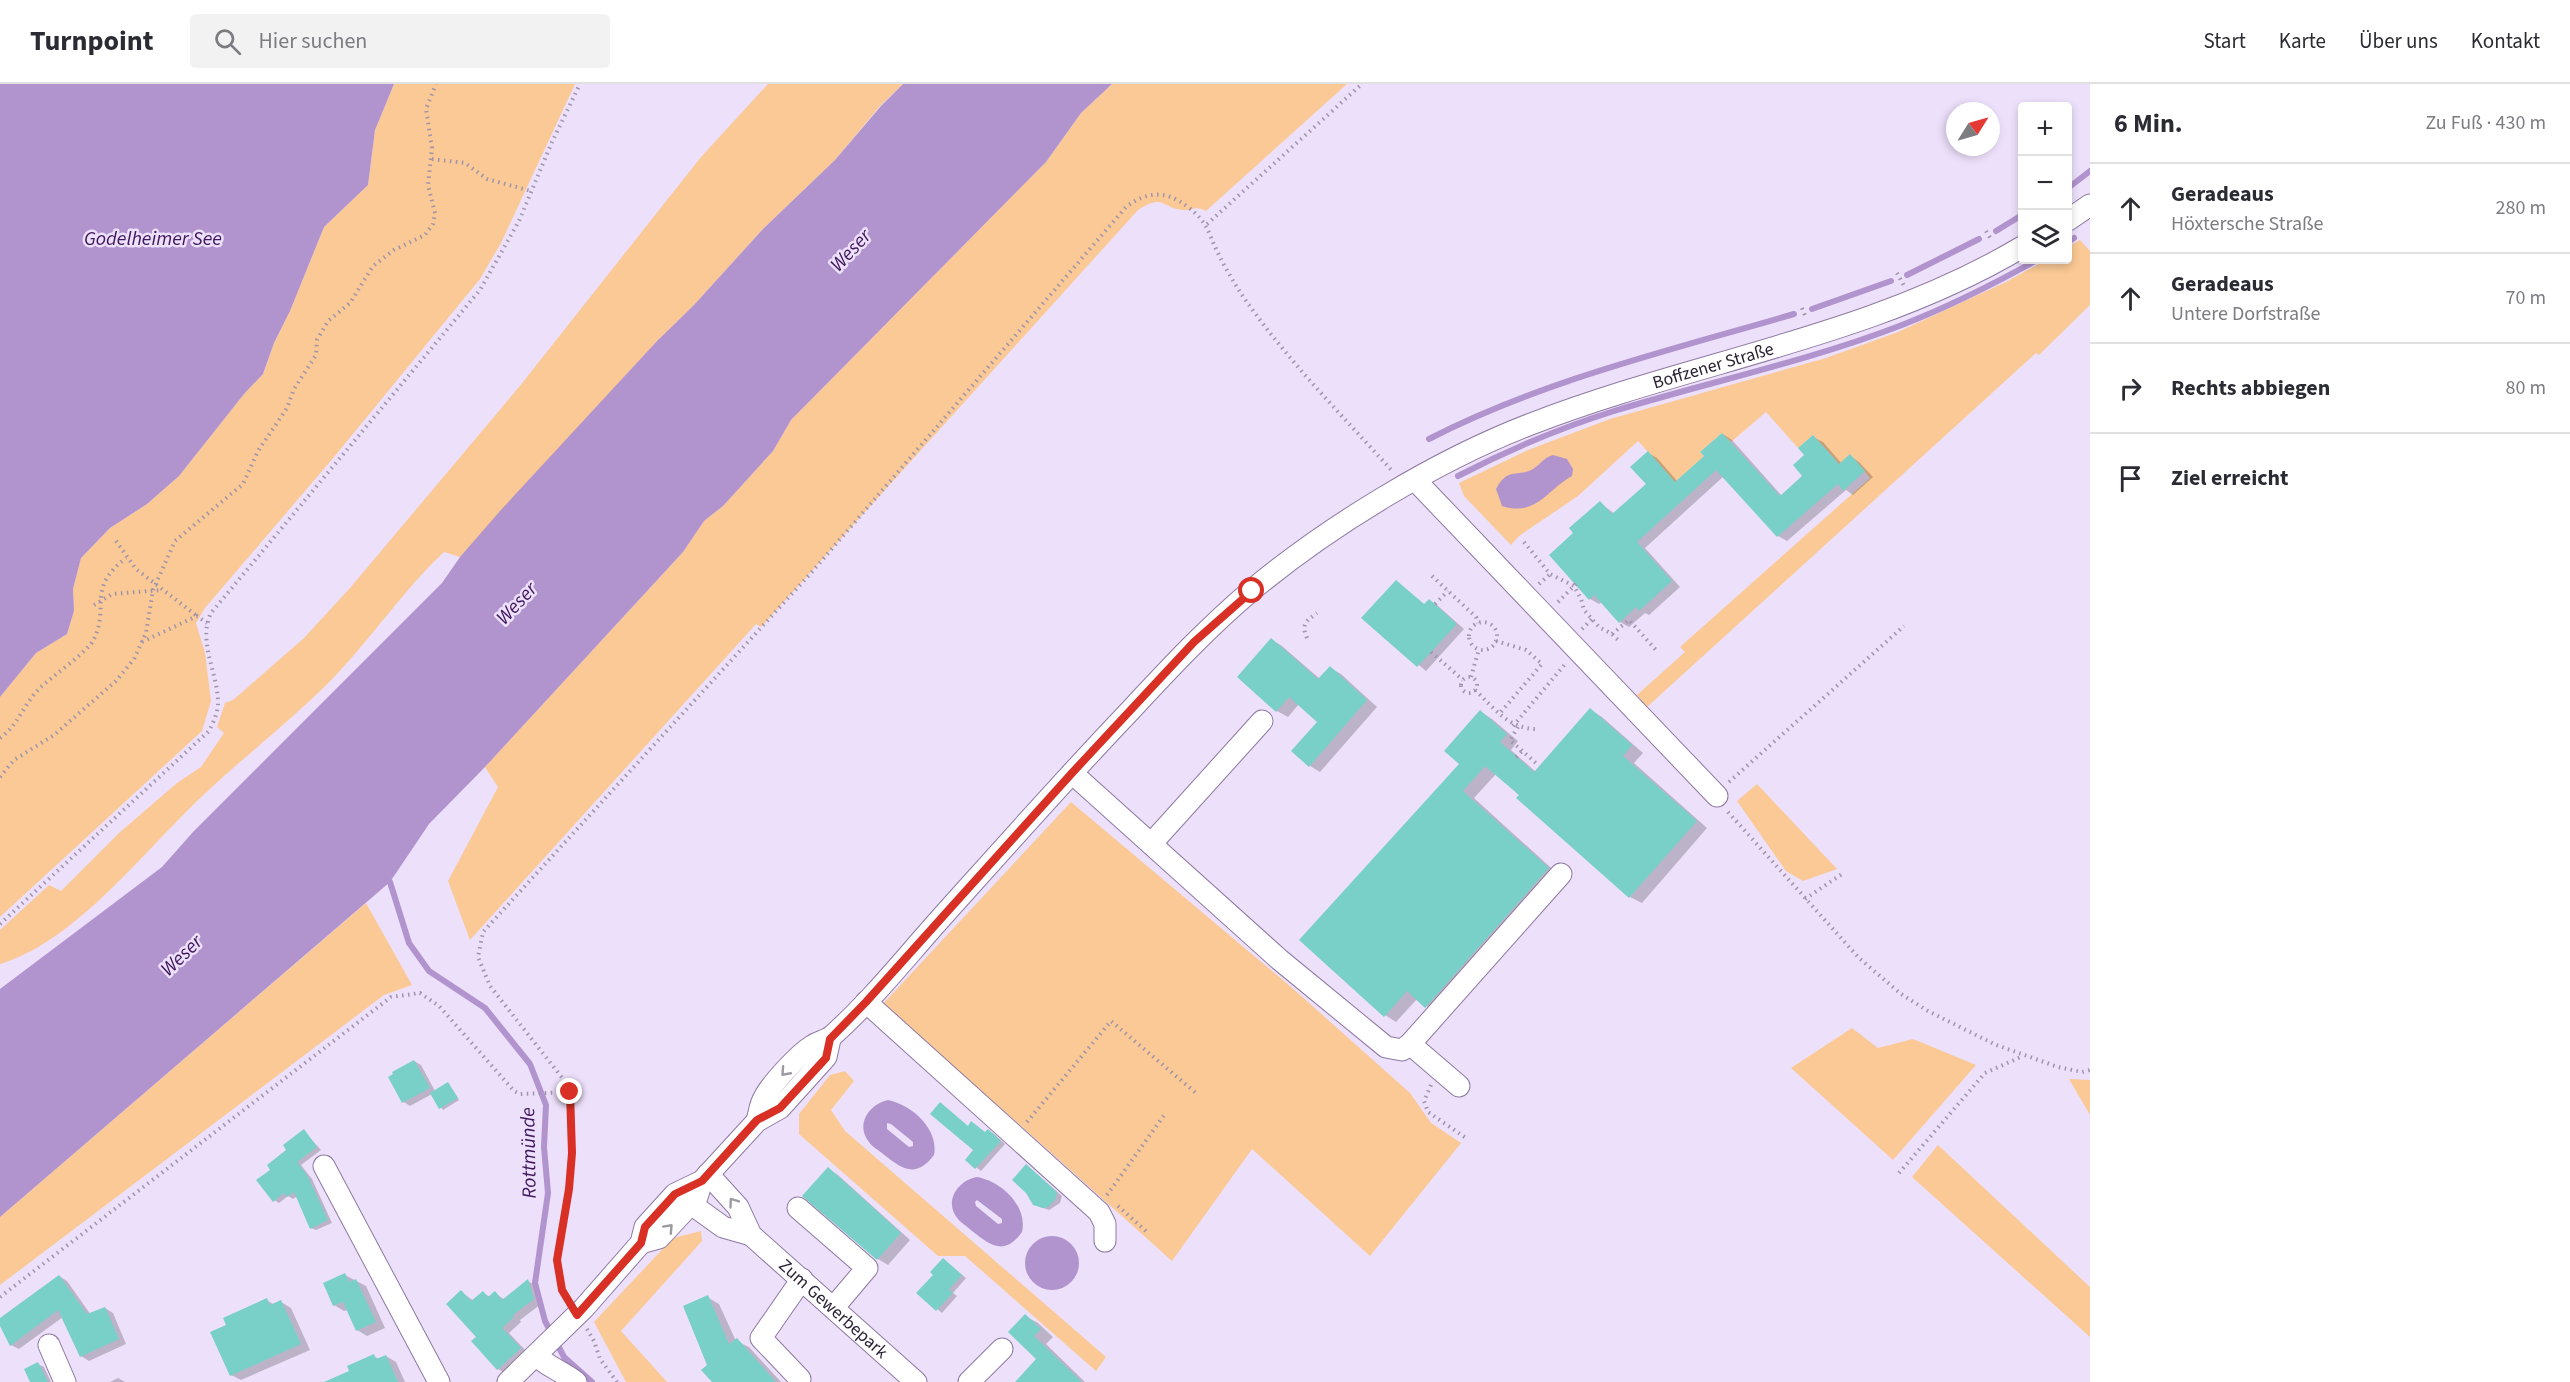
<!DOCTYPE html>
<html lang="de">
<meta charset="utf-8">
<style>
:root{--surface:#fff;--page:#f2f2f3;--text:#2b2b33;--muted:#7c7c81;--line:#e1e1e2}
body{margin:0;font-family:"Source Sans 3",sans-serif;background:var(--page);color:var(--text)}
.controls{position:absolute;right:18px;top:18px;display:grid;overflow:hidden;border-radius:6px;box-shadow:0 3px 9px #0003}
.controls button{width:54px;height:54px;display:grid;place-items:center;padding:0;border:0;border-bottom:2px solid var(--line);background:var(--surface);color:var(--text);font:30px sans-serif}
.compass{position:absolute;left:1946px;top:18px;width:54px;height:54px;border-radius:50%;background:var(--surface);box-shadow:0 3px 9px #0003;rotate:53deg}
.stop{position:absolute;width:18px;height:18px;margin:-14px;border:4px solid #d93025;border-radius:50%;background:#fff}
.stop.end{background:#d93025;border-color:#fff;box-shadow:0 2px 6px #0008}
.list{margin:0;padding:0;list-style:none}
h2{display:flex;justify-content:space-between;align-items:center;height:78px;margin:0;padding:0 24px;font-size:26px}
h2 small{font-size:20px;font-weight:400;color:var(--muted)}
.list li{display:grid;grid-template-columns:39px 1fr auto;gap:18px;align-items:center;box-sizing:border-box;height:90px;padding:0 24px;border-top:2px solid var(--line)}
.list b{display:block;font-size:22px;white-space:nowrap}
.list p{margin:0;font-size:20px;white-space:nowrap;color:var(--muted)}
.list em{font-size:20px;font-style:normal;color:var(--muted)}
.icon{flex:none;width:33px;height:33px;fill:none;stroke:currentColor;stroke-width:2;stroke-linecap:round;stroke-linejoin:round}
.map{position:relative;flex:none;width:2090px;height:1298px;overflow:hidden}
header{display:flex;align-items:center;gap:36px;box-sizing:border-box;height:84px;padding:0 30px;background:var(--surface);border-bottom:2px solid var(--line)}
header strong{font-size:28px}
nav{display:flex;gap:33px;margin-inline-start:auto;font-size:21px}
.search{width:420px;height:54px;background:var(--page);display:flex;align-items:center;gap:15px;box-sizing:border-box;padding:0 21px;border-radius:6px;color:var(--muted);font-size:22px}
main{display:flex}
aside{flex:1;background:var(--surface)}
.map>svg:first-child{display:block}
.green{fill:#fac995}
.water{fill:#b194cd;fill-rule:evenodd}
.shadow{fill:#0003}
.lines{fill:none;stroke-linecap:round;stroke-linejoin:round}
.stream{stroke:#b194cd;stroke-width:6}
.building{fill:#78d0c8}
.minor-casing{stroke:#8e79a2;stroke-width:23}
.path{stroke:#a094ab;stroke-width:4;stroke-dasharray:1.5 4.5;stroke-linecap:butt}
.minor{stroke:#fff;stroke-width:21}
.oneway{stroke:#9e9aa2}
.route{stroke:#d93025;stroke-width:8}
.labels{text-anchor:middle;stroke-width:5;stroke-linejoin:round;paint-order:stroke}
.street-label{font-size:18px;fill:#281f30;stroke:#ede0fb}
.water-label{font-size:20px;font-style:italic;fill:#3f175b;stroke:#ede0fb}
</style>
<header>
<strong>Turnpoint</strong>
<div class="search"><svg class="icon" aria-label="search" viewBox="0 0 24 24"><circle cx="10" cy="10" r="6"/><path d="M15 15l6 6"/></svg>Hier suchen</div>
<nav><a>Start</a><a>Karte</a><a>Über uns</a><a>Kontakt</a></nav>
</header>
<main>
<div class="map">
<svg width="2090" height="1298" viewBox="0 0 2090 1298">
<rect width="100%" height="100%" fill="#ede0fb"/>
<path class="green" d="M 394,0 L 575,0 L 501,159 L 480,195 L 334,373 L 205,524 L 196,539 L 205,569 L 211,617 L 202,647 L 0,833 L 0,613 L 36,569 L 67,550 L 74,527 L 73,505 L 81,474 L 110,444 L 147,420 L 179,392 L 244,310 L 263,290 L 274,259 L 290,227 L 324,143 L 368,101 L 375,46 Z
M 768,0 L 903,0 L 880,22 L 835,76 L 763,145 L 694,221 L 657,257 L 460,473 L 444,468 C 404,505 374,551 336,591 C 289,640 233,680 185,729 C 135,779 69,860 0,880 L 0,846 L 49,801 L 61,807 L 119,749 L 177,699 L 201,683 L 224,649 L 217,643 L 225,619 L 233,616 L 304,554 L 350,504 L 519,303 L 701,73 Z
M 1112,0 L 1347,0 L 1206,127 C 1194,121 1195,127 1183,126 C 1161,124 1164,109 1138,126 L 761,543 L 756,540 L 470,856 L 448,797 L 498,703 L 485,683 L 683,468 L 704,437 L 723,422 L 773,367 L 791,336 L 1046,78 L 1081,29 Z
M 2080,156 L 2090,167 L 2090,221 L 2039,271 L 2036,269 L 1647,623 L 1637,611 L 1685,568 L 1680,563 L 1870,394 L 1850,371 L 1839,380 L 1813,351 L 1798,364 L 1766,328 L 1731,358 L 1722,349 L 1700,368 L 1704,372 L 1675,398 L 1638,357 L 1578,412 L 1519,452 L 1511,461 L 1464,412 L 1459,399 L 1528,366 L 1610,335 L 1826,274 L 1898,248 L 2006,198 L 2046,176 L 2068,176 L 2068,163 Z
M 1757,700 L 1837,785 L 1803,797 L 1786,787 L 1737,717 Z
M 1071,718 L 1290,902 L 1410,1009 L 1431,1039 L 1461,1059 L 1370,1172 L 1252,1065 L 1172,1177 L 1029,1049 L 881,922 Z
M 366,819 L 412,901 L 384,911 L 0,1201 L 0,1133 Z
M 1852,944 L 1878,964 L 1913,955 L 1976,981 L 1893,1076 L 1791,984 Z
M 845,987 L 854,997 L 831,1026 L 845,1047 L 1106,1273 L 1096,1287 L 965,1172 L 938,1172 L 799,1050 L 799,1030 L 830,991 Z
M 2069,995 L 2090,996 L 2090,1031 Z
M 1938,1061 L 2090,1203 L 2090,1253 L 1912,1093 Z
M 701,1147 L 702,1157 L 621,1247 L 667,1298 L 626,1298 L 594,1238 L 673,1154 Z"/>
<path class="water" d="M 0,0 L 394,0 L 375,46 L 368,101 L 324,143 L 290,227 L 274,259 L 263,290 L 244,310 L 179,392 L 147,420 L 110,444 L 81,474 L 73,505 L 74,527 L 67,550 L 36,569 L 0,613 Z
M 903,0 L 1112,0 L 1081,29 L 1046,78 L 791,336 L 773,367 L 723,422 L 704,437 L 683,468 L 485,683 L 429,740 L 390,798 L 0,1133 L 0,905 L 162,783 L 193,748 L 442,499 L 460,473 L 500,427 L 657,257 L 694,221 L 763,145 L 835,76 L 881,22 Z
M 1553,371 L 1567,375 L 1573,385 L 1572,392 C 1547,406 1536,433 1502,422 L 1496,405 C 1508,382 1517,394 1533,385 C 1541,380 1543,374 1553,371 Z
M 888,1016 C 912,1021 939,1045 934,1071 C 916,1095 902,1085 883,1070 C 879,1066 872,1063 869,1058 C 855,1041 869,1020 888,1016 ZM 887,1039 L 891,1040 L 913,1058 L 913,1062 L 909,1063 L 887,1045 Z
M 977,1093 C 1001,1097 1028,1122 1022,1148 C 1005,1172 991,1162 972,1147 C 968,1143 961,1139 958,1135 C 943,1118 958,1096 977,1093 ZM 977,1116 L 1002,1135 L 1002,1139 L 998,1140 L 976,1122 L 975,1118 Z
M1025 1179a27 27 0 1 1 54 0a27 27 0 1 1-54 0Z"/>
<path class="shadow" d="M 1723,350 L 1732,356 L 1782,412 L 1804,392 L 1806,371 L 1813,353 L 1823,358 L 1842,380 L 1850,372 L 1859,378 L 1873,393 L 1853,411 L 1846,406 L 1787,457 L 1778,452 L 1724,392 L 1645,464 L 1680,503 L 1649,531 L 1645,529 L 1629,543 L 1620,538 L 1602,518 L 1599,520 L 1590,515 L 1575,449 L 1600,419 L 1615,430 L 1648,400 L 1648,369 L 1657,374 L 1678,398 L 1706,372 Z
M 1396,498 L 1425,521 L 1429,517 L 1437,521 L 1464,545 L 1426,587 L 1363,534 Z
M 1272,556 L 1282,562 L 1320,595 L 1330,584 L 1341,590 L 1377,623 L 1320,688 L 1310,682 L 1319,638 L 1299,620 L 1288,633 L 1277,627 Z
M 1591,626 L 1602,633 L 1643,669 L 1634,679 L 1707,744 L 1642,819 L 1630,813 L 1496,690 L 1474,714 L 1560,792 L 1437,930 L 1417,915 L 1396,938 L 1385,931 L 1461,680 L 1481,628 L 1492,635 L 1518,657 L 1511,666 L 1536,688 Z
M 414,977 L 421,981 L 435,1007 L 448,1000 L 459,1016 L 443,1026 L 432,1010 L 410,1022 L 404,1018 L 390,994 Z
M 969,1043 L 985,1050 L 993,1049 L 1005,1060 L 981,1087 L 967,1076 L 975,1066 Z
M 304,1047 L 321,1066 L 301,1081 L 312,1095 L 332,1139 L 316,1146 L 311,1144 L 297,1112 L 293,1115 L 288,1112 L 279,1119 L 274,1116 L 272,1086 Z
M 1027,1082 L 1062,1112 L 1060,1119 L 1049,1126 L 1040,1123 Z
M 828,1085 L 838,1091 L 910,1156 L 888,1181 L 878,1175 Z
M 948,1179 L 966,1194 L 953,1209 L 957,1212 L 942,1229 L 918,1209 Z
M 345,1191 L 366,1202 L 385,1244 L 367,1252 L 357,1246 L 348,1226 L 344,1227 L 334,1221 Z
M 59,1192 L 67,1197 L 91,1231 L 105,1224 L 113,1229 L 126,1260 L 89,1277 L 81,1272 L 63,1233 L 19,1265 L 11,1261 L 0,1236 Z
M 528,1197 L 536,1202 L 541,1220 L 520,1236 L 521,1238 L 509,1249 L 528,1269 L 506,1290 L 498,1285 L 473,1257 L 478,1253 L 461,1208 L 474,1217 L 483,1209 L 490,1213 L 495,1209 L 505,1216 Z
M 707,1213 L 719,1220 L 736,1257 L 749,1263 L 781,1298 L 714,1298 L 708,1281 Z
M 266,1216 L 275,1221 L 281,1218 L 291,1224 L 310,1266 L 241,1296 L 231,1291 L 228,1242 Z
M 1025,1232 L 1038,1239 L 1053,1253 L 1046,1260 L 1085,1298 L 1017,1298 L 1038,1275 Z
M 373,1272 L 379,1275 L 386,1272 L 396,1278 L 405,1298 L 344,1298 Z
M 38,1280 L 44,1283 L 51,1298 L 32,1298 Z
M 118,1294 L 125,1298 L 110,1298 Z"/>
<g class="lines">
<path class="stream" d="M 2068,104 L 2090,87
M 1996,147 L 2022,131
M 2068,158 L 2074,154
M 1907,191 L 1979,155
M 1812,225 L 1891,197
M 1429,355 C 1544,296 1671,266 1794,230
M 1458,392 C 1508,366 1560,344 1614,327 C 1709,298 1809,277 1902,241 C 1948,223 1994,200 2037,176
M 385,795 L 390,798 L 409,859 L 429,887 L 485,924 L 530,980 L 546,1021 L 544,1063 L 548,1109 L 535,1199 L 545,1237 L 564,1273 L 592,1298"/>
</g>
<path class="building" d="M 1722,349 L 1780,412 L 1802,392 L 1793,381 L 1804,371 L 1798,364 L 1813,351 L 1839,380 L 1850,370 L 1865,387 L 1843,407 L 1838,400 L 1777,453 L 1716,386 L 1637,458 L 1672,497 L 1639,527 L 1636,523 L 1619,539 L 1594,511 L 1589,516 L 1549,471 L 1573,449 L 1569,444 L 1600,417 L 1612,430 L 1646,400 L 1630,383 L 1648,367 L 1675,398 L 1704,372 L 1700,368 Z
M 1396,496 L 1424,520 L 1429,515 L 1457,540 L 1417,583 L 1361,534 Z
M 1271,554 L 1318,595 L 1330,582 L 1367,616 L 1309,683 L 1291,667 L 1317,638 L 1289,613 L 1276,628 L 1237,593 Z
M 1590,624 L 1632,661 L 1623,672 L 1697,737 L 1629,814 L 1516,714 L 1519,711 L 1485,682 L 1463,707 L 1549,784 L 1425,924 L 1407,907 L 1384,933 L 1299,856 L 1459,680 L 1444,667 L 1480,626 L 1507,650 L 1500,658 L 1534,688 Z
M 414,976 L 430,1004 L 402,1019 L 388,993 L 393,990 L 392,988 Z
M 448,998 L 458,1014 L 439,1025 L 430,1009 Z
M 940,1018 L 968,1042 L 971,1037 L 985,1048 L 988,1045 L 1001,1057 L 975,1085 L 965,1076 L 973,1066 L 930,1030 Z
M 304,1045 L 317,1063 L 297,1078 L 307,1091 L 328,1136 L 310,1145 L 294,1108 L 287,1113 L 284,1109 L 273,1118 L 256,1096 L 270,1086 L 267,1081 L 286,1066 L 283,1061 Z
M 1026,1080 L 1057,1108 L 1055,1116 L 1048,1123 L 1043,1124 L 1033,1121 L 1026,1109 L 1012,1096 Z
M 828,1083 L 901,1149 L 877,1176 L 802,1112 Z
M 943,1174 L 962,1191 L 949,1205 L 953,1209 L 936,1227 L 916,1209 L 933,1191 L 930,1188 Z
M 345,1189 L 349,1198 L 356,1195 L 376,1238 L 356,1247 L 343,1218 L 333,1222 L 323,1199 Z
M 59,1191 L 87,1230 L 105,1223 L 119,1255 L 80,1273 L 58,1226 L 10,1262 L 0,1242 L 0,1234 Z
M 528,1195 L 534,1215 L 513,1231 L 514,1233 L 502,1244 L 521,1264 L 497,1286 L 471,1257 L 476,1253 L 446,1220 L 461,1206 L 471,1217 L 483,1207 L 488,1213 L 495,1207 L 502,1216 Z
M 708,1211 L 729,1260 L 737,1254 L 776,1298 L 712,1298 L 701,1286 L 707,1281 L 683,1222 Z
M 267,1214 L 270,1221 L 281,1216 L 301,1260 L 230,1292 L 210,1248 L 226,1241 L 223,1234 Z
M 1025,1230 L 1041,1245 L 1034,1252 L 1082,1298 L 1015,1298 L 1036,1275 L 1008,1248 Z
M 374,1270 L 376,1275 L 386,1271 L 398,1298 L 324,1298 L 349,1287 L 347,1282 Z
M 38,1278 L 48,1298 L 30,1298 L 24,1285 Z"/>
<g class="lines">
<g class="minor-casing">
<g id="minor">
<path d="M 2068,136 L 2090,121"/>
<path d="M 1416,397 L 1717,712"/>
<path d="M 1072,689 L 1280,876 L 1386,963 L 1402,966 L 1410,960 L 1561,790"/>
<path d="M 1151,760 L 1262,637"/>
<path d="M 866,918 L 1099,1128 L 1105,1140 L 1105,1157"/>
<path d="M 1410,960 L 1459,1002"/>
<path id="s1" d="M 757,1037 C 759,1030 760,1020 764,1014 C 771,1000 799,970 812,962 C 819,957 827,957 833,951 C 872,916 906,873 941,834 C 1003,765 1064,696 1128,629 C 1168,586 1207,544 1252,506 C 1329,442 1437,376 1531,340 C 1693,277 1871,253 2022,163"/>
<path d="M 324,1082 L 439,1298"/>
<path id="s2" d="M 708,1090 L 738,1123 L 751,1151 L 916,1298"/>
<path d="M 691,1120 L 723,1143 L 751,1151"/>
<path d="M 798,1124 L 867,1184 L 834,1223"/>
<path d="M 641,1159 L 659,1154 L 697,1113 L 702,1097"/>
<path d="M 49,1261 L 65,1298"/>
<path d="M 536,1272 C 549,1283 563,1288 576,1298"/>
<path d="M 800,1295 L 761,1254 L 802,1195"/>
<path d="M 508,1298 L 584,1224 L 641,1159 L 645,1143 L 675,1110 L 702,1097 L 757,1037 L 780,1024 L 826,973 L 830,955"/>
<path d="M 969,1298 L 1002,1265"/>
</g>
</g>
<path class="path" d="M 432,75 L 465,79 L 487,95 L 531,107
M 1207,140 L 1362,0
M 1986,147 L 1992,157
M 1897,189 L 1904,202
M 1802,224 L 1806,234
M 116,457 L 136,485 L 197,532
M 1524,458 L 1550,490 L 1574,502 L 1581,515 L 1584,526 L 1599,543 L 1612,550 L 1620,558
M 1432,492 L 1476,533 L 1478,539
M 1539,500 L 1550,490
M 1558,518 L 1577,499
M 1435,520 L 1448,507
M 94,521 L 112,510 L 162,506
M1469 552a14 14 0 1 1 28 0a14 14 0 1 1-28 0Z
M 1582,545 L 1592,535
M 1612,550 L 1629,536 L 1657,567
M 1307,554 C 1301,540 1306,537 1317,529
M 1496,557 L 1526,566 L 1542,580 L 1500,629
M 142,558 L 197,532 L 207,539
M 1431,568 L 1463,596
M 1471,593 L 1479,565
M1461 601a8 8 0 1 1 16 0a8 8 0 1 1-16 0Z
M 1475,606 C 1495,625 1509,645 1537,645
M 1513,642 L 1566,579
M 1518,643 L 1510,656 L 1536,679
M 0,654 C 18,642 24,619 40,604 C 51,593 89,567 94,555 C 110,521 86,505 126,474
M 1516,673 L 1522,667
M 0,693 L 14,676 L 54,651 L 116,597 L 134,575 L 146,549 L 153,506 L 175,457 L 243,400 L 258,367 L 287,324 L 294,305 L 316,271 L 317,256 L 328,237 L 350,219 L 373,182 L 394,166 L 425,151 L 433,140 L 435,129 L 428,101 L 432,64 L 426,25 L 436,0
M 1729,698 L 1904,542
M 1728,728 L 1859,874 L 1901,910 L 1928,927 L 1996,961 L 2058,983 L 2082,988 L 2090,986
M 1805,815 L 1842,790
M 0,840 L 209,647 C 213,639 217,631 218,621 C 219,590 197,559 211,529 L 480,206 L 519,137 L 552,58 L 580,0
M 1431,1001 L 1424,1017 L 1428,1028 L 1466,1054
M 1027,1038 L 1111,937 L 1196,1009
M 1899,1089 L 1985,989 L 2023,972
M 1107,1111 L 1165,1030
M 1118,1122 L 1148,1149
M 0,1213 L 391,913 L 420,909 L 439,922 L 514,1007 L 520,1010 L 570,1008
M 568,1216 C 546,1180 566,1140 569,1102 C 572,1070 571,1039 570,1008 L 567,1000 L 490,902 L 478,873 L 483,848 L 811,489 L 1126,123 C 1147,107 1166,106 1188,123 C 1208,139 1207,146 1217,167 C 1224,182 1233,197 1242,211 C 1286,275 1342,331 1393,388
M 587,1245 L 594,1257 L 600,1275 L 617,1298"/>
<use href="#minor" class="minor"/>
</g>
<defs><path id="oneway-chevron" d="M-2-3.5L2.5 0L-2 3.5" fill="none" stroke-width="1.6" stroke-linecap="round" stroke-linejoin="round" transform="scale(1.5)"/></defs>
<g class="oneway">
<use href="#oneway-chevron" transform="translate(785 988) rotate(132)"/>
<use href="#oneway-chevron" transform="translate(733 1118) rotate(-126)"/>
<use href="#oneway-chevron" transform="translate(669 1144) rotate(-47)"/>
</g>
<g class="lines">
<path class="route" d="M 570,1008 L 572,1069 L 569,1105 L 557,1176 L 562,1206 L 577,1231 L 641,1159 L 645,1143 L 675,1110 L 702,1097 L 757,1036 L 780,1024 L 826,974 L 830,955 L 866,918 L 1072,689 L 1194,558 L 1252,507"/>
</g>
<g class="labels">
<g class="street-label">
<text dy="6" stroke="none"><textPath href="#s1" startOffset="1248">Boffzener Straße</textPath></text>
<text dy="6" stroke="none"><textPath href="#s2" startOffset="186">Zum Gewerbepark</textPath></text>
</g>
<g class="water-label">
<text x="153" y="161">Godelheimer See</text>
<text transform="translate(850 166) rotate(-47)" y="7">Weser</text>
<text transform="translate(516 519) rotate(-47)" y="7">Weser</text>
<text transform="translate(181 871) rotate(-44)" y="7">Weser</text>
<text transform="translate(528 1069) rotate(-91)" y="7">Rottmünde</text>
</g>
</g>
</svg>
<div class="controls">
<button>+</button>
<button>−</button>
<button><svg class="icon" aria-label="layers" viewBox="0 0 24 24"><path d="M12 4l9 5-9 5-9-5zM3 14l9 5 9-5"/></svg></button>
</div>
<svg class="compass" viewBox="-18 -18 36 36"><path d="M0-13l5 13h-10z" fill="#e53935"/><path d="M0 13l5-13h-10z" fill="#7c7c81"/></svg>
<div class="stop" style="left:1252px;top:507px"></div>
<div class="stop end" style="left:570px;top:1008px"></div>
</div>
<aside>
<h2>6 Min.<small>Zu Fuß · 430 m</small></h2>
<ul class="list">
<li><svg class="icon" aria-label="ahead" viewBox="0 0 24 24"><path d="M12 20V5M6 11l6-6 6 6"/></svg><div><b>Geradeaus</b><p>Höxtersche Straße</p></div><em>280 m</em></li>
<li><svg class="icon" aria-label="ahead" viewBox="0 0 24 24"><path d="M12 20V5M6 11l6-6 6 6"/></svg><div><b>Geradeaus</b><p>Untere Dorfstraße</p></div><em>70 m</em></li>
<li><svg class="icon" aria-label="right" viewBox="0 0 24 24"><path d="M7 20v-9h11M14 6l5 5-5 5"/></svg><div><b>Rechts abbiegen</b></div><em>80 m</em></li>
<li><svg class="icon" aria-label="arrive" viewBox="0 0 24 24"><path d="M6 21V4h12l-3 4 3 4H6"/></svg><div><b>Ziel erreicht</b></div></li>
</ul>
</aside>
</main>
